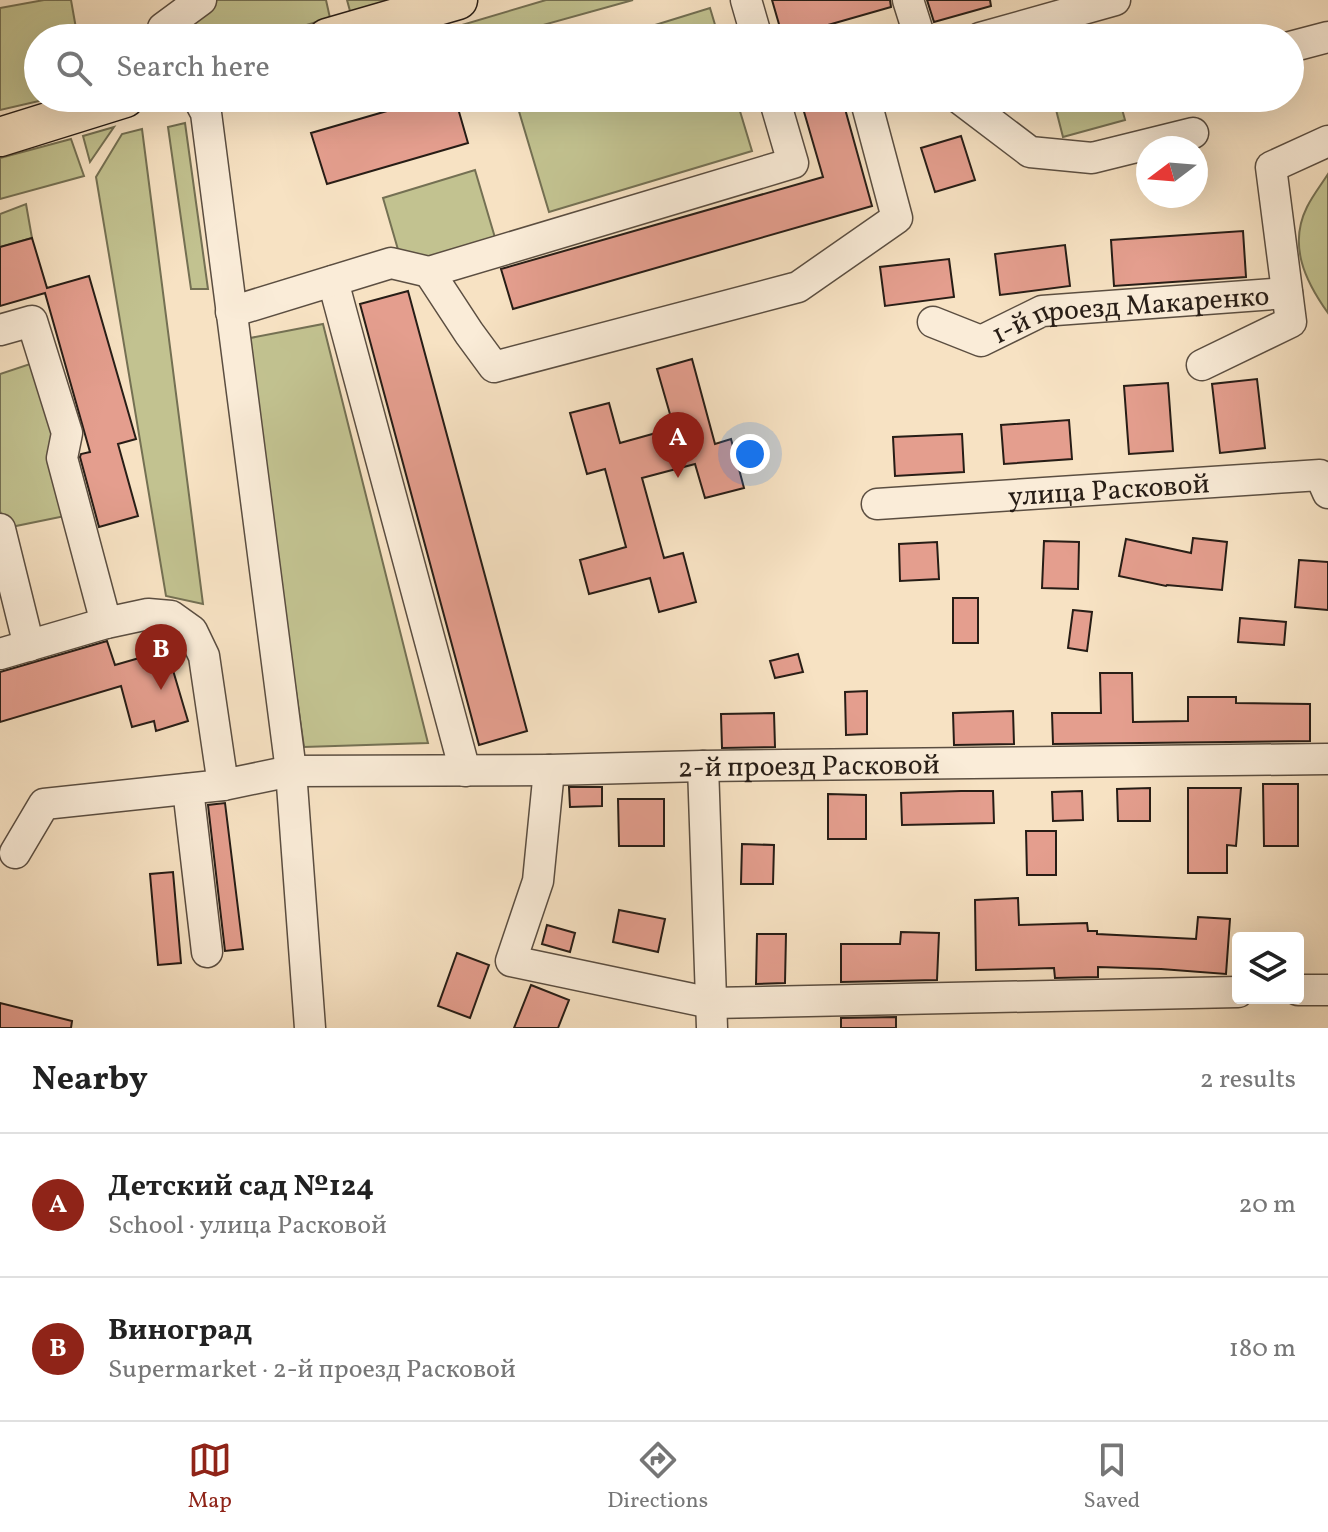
<!DOCTYPE html>
<meta charset="utf-8">
<style>
:root{--surface:#fff;--page:#f6f6f6;--text:#222;--muted:#767676;--line:#e0e0e0;--accent:#8f2418}
body{margin:0;font-family:Vollkorn,serif;background:var(--page);color:var(--text)}
.controls{position:absolute;right:24px;bottom:24px;display:grid;overflow:hidden;border-radius:8px;box-shadow:0 8px 32px #0002}
.controls button{width:72px;height:72px;display:grid;place-items:center;padding:0;border:0;border-bottom:2px solid var(--line);background:var(--surface);color:var(--text);font:40px sans-serif}
.compass{position:absolute;left:1136px;top:136px;width:72px;height:72px;border-radius:50%;background:var(--surface);box-shadow:0 8px 32px #0002;rotate:254deg}
.you{position:absolute;left:750px;top:454px;width:28px;height:28px;margin:-20px;border:6px solid #fff;border-radius:50%;background:#1a73e8;box-shadow:0 0 0 12px #1a73e833}
.badge{display:grid;place-items:center;width:52px;height:52px;border-radius:50%;background:var(--accent);color:#fff;font-size:26px;font-weight:700}
.pin{position:absolute;translate:-50% -66px;filter:drop-shadow(0 2px 4px #0008)}
.pin::after{content:'';position:absolute;top:42px;width:28px;height:24px;background:inherit;clip-path:polygon(0 0,100% 0,50% 100%)}
.list{margin:0;padding:0;list-style:none}
h2{display:flex;justify-content:space-between;align-items:center;height:104px;margin:0;padding:0 32px;font-size:34px}
h2 small{font-size:26px;font-weight:400;color:var(--muted)}
.list li{display:grid;grid-template-columns:52px 1fr auto;gap:24px;align-items:center;box-sizing:border-box;height:144px;padding:0 32px;border-top:2px solid var(--line)}
.list b{display:block;font-size:30px;white-space:nowrap}
.list p{margin:0;font-size:26px;white-space:nowrap;color:var(--muted)}
.list em{font-size:26px;font-style:normal;color:var(--muted)}
.icon{flex:none;width:44px;height:44px;fill:none;stroke:currentColor;stroke-width:2;stroke-linecap:round;stroke-linejoin:round}
.map{position:relative;flex:none;width:1328px;height:1028px;overflow:hidden}
.search{position:absolute;background:var(--surface);box-shadow:0 8px 32px #0002;left:24px;right:24px;top:24px;height:88px;display:flex;align-items:center;gap:20px;box-sizing:border-box;padding:0 28px;border-radius:44px;color:var(--muted);font-size:30px}
.sheet{height:392px;background:var(--surface)}
nav{display:flex;justify-content:space-around;align-items:center;box-sizing:border-box;height:112px;border-top:2px solid var(--line);background:var(--surface);font-size:22px;color:var(--muted)}
nav a{display:grid;justify-items:center;gap:4px}
nav .on{color:var(--accent)}
.map>svg:first-child{display:block}
.green{fill:#c2c290;stroke:#747053;stroke-width:2}
.building{fill:#e49e8e;stroke:#271d16;stroke-width:2}
.lines{fill:none;stroke-linecap:round;stroke-linejoin:round}
.minor-casing{stroke:#5b4e41;stroke-width:33}
.major-casing{stroke:#271d16;stroke-width:41}
.minor{stroke:#faecd8;stroke-width:30}
.major{stroke:#f7e2c3;stroke-width:38}
.labels{text-anchor:middle;stroke-width:8;stroke-linejoin:round;paint-order:stroke}
.street-label{font-size:28px;fill:#271d16;stroke:#faecd8}
</style>
<div class="map">
<svg width="1328" height="1028" viewBox="0 0 1328 1028">
<rect width="100%" height="100%" fill="#f7e2c3"/>
<filter id="stains"><feTurbulence type="fractalNoise" baseFrequency=".0025" numOctaves="4"/><feColorMatrix values="0 0 0 0 .2 0 0 0 0 .09 0 0 0 0 .02 0 0 0 .5 -.17"/></filter>
<radialGradient id="worn" r=".72"><stop offset=".6" stop-color="#630" stop-opacity="0"/><stop offset="1" stop-color="#630" stop-opacity=".3"/></radialGradient>
<path class="green" d="M 44,0 L 71,0 L 77,34 L 103,38 L 38,38 L 38,98 L 52,98 L 0,110 L 0,8 Z
M 212,0 L 326,0 L 330,18 L 263,38 L 177,38 L 176,37 Z
M 347,0 L 428,0 L 353,22 Z
M 546,0 L 633,0 L 496,38 L 418,38 Z
M 710,8 L 719,38 L 613,38 Z
M 227,98 L 278,98 L 232,111 L 225,109 L 223,104 Z
M 515,98 L 736,98 L 752,151 L 549,212 Z
M 1053,98 L 1119,98 L 1125,120 L 1063,137 Z
M 185,123 L 208,289 L 191,289 L 168,127 Z
M 114,127 L 90,162 L 83,136 Z
M 142,129 L 203,604 L 166,596 L 96,177 L 122,134 Z
M 71,139 L 84,176 L 0,199 L 0,158 Z
M 475,170 L 496,241 L 428,262 L 399,253 L 383,198 Z
M 1328,174 L 1328,313 C 1305,281 1288,245 1307,207 C 1313,195 1321,185 1328,174 Z
M 26,204 L 32,238 L 0,247 L 0,214 Z
M 323,324 L 428,743 L 304,747 L 245,339 Z
M 39,361 L 70,515 L 6,528 L 0,511 L 0,374 Z"/>
<path class="building" d="M 772,0 L 890,0 L 891,7 L 821,27 L 824,38 L 783,38 Z
M 927,0 L 990,0 L 991,6 L 934,22 Z
M 432,98 L 455,98 L 468,143 L 327,184 L 311,133 Z
M 800,98 L 842,98 L 872,206 L 513,309 L 501,269 L 823,177 Z
M 961,136 L 975,180 L 935,192 L 921,148 Z
M 1243,231 L 1246,277 L 1114,286 L 1111,240 Z
M 32,238 L 47,288 L 89,276 L 136,439 L 118,444 L 138,516 L 99,527 L 80,457 L 81,454 L 90,452 L 45,293 L 0,306 L 0,247 Z
M 1065,245 L 1070,286 L 1000,295 L 995,254 Z
M 949,259 L 954,297 L 885,306 L 880,267 Z
M 408,291 L 527,731 L 479,745 L 360,304 Z
M 692,359 L 715,444 L 731,439 L 744,488 L 705,498 L 695,464 L 642,478 L 664,558 L 683,553 L 696,602 L 659,612 L 650,578 L 589,594 L 580,560 L 626,547 L 605,469 L 587,474 L 570,413 L 609,403 L 620,443 L 674,428 L 657,369 Z
M 1257,379 L 1265,448 L 1220,453 L 1212,384 Z
M 1168,383 L 1173,451 L 1129,454 L 1124,386 Z
M 1069,420 L 1072,459 L 1004,464 L 1001,425 Z
M 962,434 L 964,472 L 895,476 L 893,437 Z
M 1193,538 L 1227,542 L 1222,590 L 1167,585 L 1166,586 L 1119,576 L 1126,539 L 1191,553 Z
M 1044,541 L 1079,542 L 1078,589 L 1042,588 Z
M 937,542 L 939,579 L 900,581 L 899,544 Z
M 1299,560 L 1328,562 L 1328,610 L 1295,607 Z
M 953,598 L 978,598 L 978,643 L 953,643 Z
M 1073,610 L 1092,612 L 1087,651 L 1068,648 Z
M 1240,618 L 1286,622 L 1284,645 L 1238,642 Z
M 107,641 L 115,665 L 167,650 L 188,721 L 156,731 L 154,721 L 132,727 L 121,686 L 0,722 L 0,672 Z
M 798,654 L 803,672 L 775,678 L 770,661 Z
M 1100,673 L 1132,673 L 1133,722 L 1188,721 L 1188,697 L 1236,697 L 1236,703 L 1310,704 L 1310,741 L 1053,744 L 1052,713 L 1101,713 Z
M 867,691 L 867,734 L 846,735 L 845,692 Z
M 1013,711 L 1014,744 L 954,745 L 953,713 Z
M 774,713 L 775,747 L 722,748 L 721,714 Z
M 1263,784 L 1298,784 L 1298,846 L 1264,846 Z
M 569,787 L 602,787 L 602,806 L 570,807 Z
M 1150,788 L 1150,821 L 1118,821 L 1117,789 Z
M 1188,788 L 1241,788 L 1236,846 L 1227,845 L 1227,873 L 1188,873 Z
M 961,791 L 993,791 L 994,823 L 902,825 L 901,793 Z
M 1082,791 L 1083,820 L 1053,821 L 1052,792 Z
M 828,794 L 866,795 L 866,839 L 828,839 Z
M 618,799 L 664,799 L 664,846 L 619,846 Z
M 225,803 L 243,949 L 225,951 L 208,805 Z
M 1026,831 L 1056,831 L 1056,875 L 1027,875 Z
M 742,844 L 774,845 L 773,884 L 741,884 Z
M 173,872 L 181,963 L 158,965 L 150,874 Z
M 1018,898 L 1019,925 L 1087,923 L 1088,931 L 1097,931 L 1097,934 L 1196,939 L 1198,917 L 1230,919 L 1226,974 L 1161,969 L 1098,967 L 1098,977 L 1055,978 L 1054,968 L 976,970 L 975,900 Z
M 619,910 L 665,919 L 658,952 L 613,942 Z
M 547,925 L 575,933 L 570,952 L 542,944 Z
M 901,932 L 939,933 L 937,980 L 841,982 L 841,944 L 900,944 Z
M 757,934 L 786,934 L 785,983 L 756,984 Z
M 457,953 L 489,965 L 470,1018 L 438,1006 Z
M 531,985 L 569,1000 L 558,1028 L 514,1028 Z
M 0,1003 L 72,1021 L 71,1028 L 0,1028 Z
M 896,1017 L 896,1028 L 841,1028 L 841,1018 Z"/>
<g class="lines">
<g class="minor-casing">
<g id="minor">
<path d="M 746,0 L 757,38"/>
<path d="M 908,0 L 920,38"/>
<path d="M 163,28 L 201,0"/>
<path d="M 980,38 L 1115,0"/>
<path d="M 1290,47 L 1328,37"/>
<path d="M 198,98 L 206,113 L 291,771 L 310,1028"/>
<path d="M 959,98 L 1030,152 L 1092,158 L 1193,133"/>
<path d="M 429,272 L 469,333 L 494,367 L 798,287 L 897,218 L 865,98"/>
<path d="M 333,281 L 465,771"/>
<path d="M 231,312 L 391,263 L 429,272 L 793,163 L 774,98"/>
<path id="s1" d="M 933,322 L 981,341 L 1042,311 L 1287,293"/>
<path id="s2" d="M 0,330 L 32,321 L 67,433 L 62,458 L 106,623 L 148,614 L 171,616 L 192,631 L 204,656 L 223,785 L 291,771 L 549,770 L 703,766 L 1327,759"/>
<path d="M 1202,365 L 1291,322 L 1271,167 L 1328,141"/>
<path id="s3" d="M 877,504 L 1320,475 L 1328,493"/>
<path d="M 0,529 L 29,646"/>
<path d="M 0,654 L 106,623"/>
<path d="M 703,766 L 712,1028"/>
<path d="M 549,770 L 538,881 L 511,961 L 711,1003 L 1238,992"/>
<path d="M 188,789 L 207,952"/>
<path d="M 15,853 L 44,804 L 223,785"/>
<path d="M 1298,990 L 1328,990"/>
</g>
</g>
<g class="major-casing">
<path id="major" d="M 327,38 L 458,0
M 0,137 L 125,98"/>
</g>
<use href="#minor" class="minor"/>
<use href="#major" class="major"/>
</g>
<g class="labels">
<g class="street-label">
<text dy="10" stroke="none"><textPath href="#s1" startOffset="206">1-й проезд Макаренко</textPath></text>
<text dy="10" stroke="none"><textPath href="#s3" startOffset="232">улица Расковой</textPath></text>
<text dy="10" stroke="none"><textPath href="#s2" startOffset="1184">2-й проезд Расковой</textPath></text>
</g>
</g>
<rect width="100%" height="100%" filter="url(#stains)"/>
<rect width="100%" height="100%" fill="url(#worn)"/>
</svg>
<div class="controls">
<button><svg class="icon" aria-label="layers" viewBox="0 0 24 24"><path d="M12 4l9 5-9 5-9-5zM3 14l9 5 9-5"/></svg></button>
</div>
<svg class="compass" viewBox="-18 -18 36 36"><path d="M0-13l5 13h-10z" fill="#e53935"/><path d="M0 13l5-13h-10z" fill="#767676"/></svg>
<div class="you"></div>
<div class="pin badge" style="left:678px;top:478px">A</div>
<div class="pin badge" style="left:161px;top:690px">B</div>
<div class="search"><svg class="icon" aria-label="search" viewBox="0 0 24 24"><circle cx="10" cy="10" r="6"/><path d="M15 15l6 6"/></svg>Search here</div>
</div>
<section class="sheet">
<h2>Nearby<small>2 results</small></h2>
<ul class="list">
<li><span class="badge">A</span><div><b>Детский сад №124</b><p>School · улица Расковой</p></div><em>20 m</em></li>
<li><span class="badge">B</span><div><b>Виноград</b><p>Supermarket · 2-й проезд Расковой</p></div><em>180 m</em></li>
</ul>
</section>
<nav>
<a class="on"><svg class="icon" aria-label="map" viewBox="0 0 24 24"><path d="M3 6l6-2 6 2 6-2v14l-6 2-6-2-6 2zM9 4v14M15 6v14"/></svg>Map</a>
<a><svg class="icon" aria-label="directions" viewBox="0 0 24 24"><path d="M12 3l9 9-9 9-9-9zM9 14v-3h6M13 9l2 2-2 2"/></svg>Directions</a>
<a><svg class="icon" aria-label="saved" viewBox="0 0 24 24"><path d="M7 4h10v16l-5-4-5 4z"/></svg>Saved</a>
</nav>
